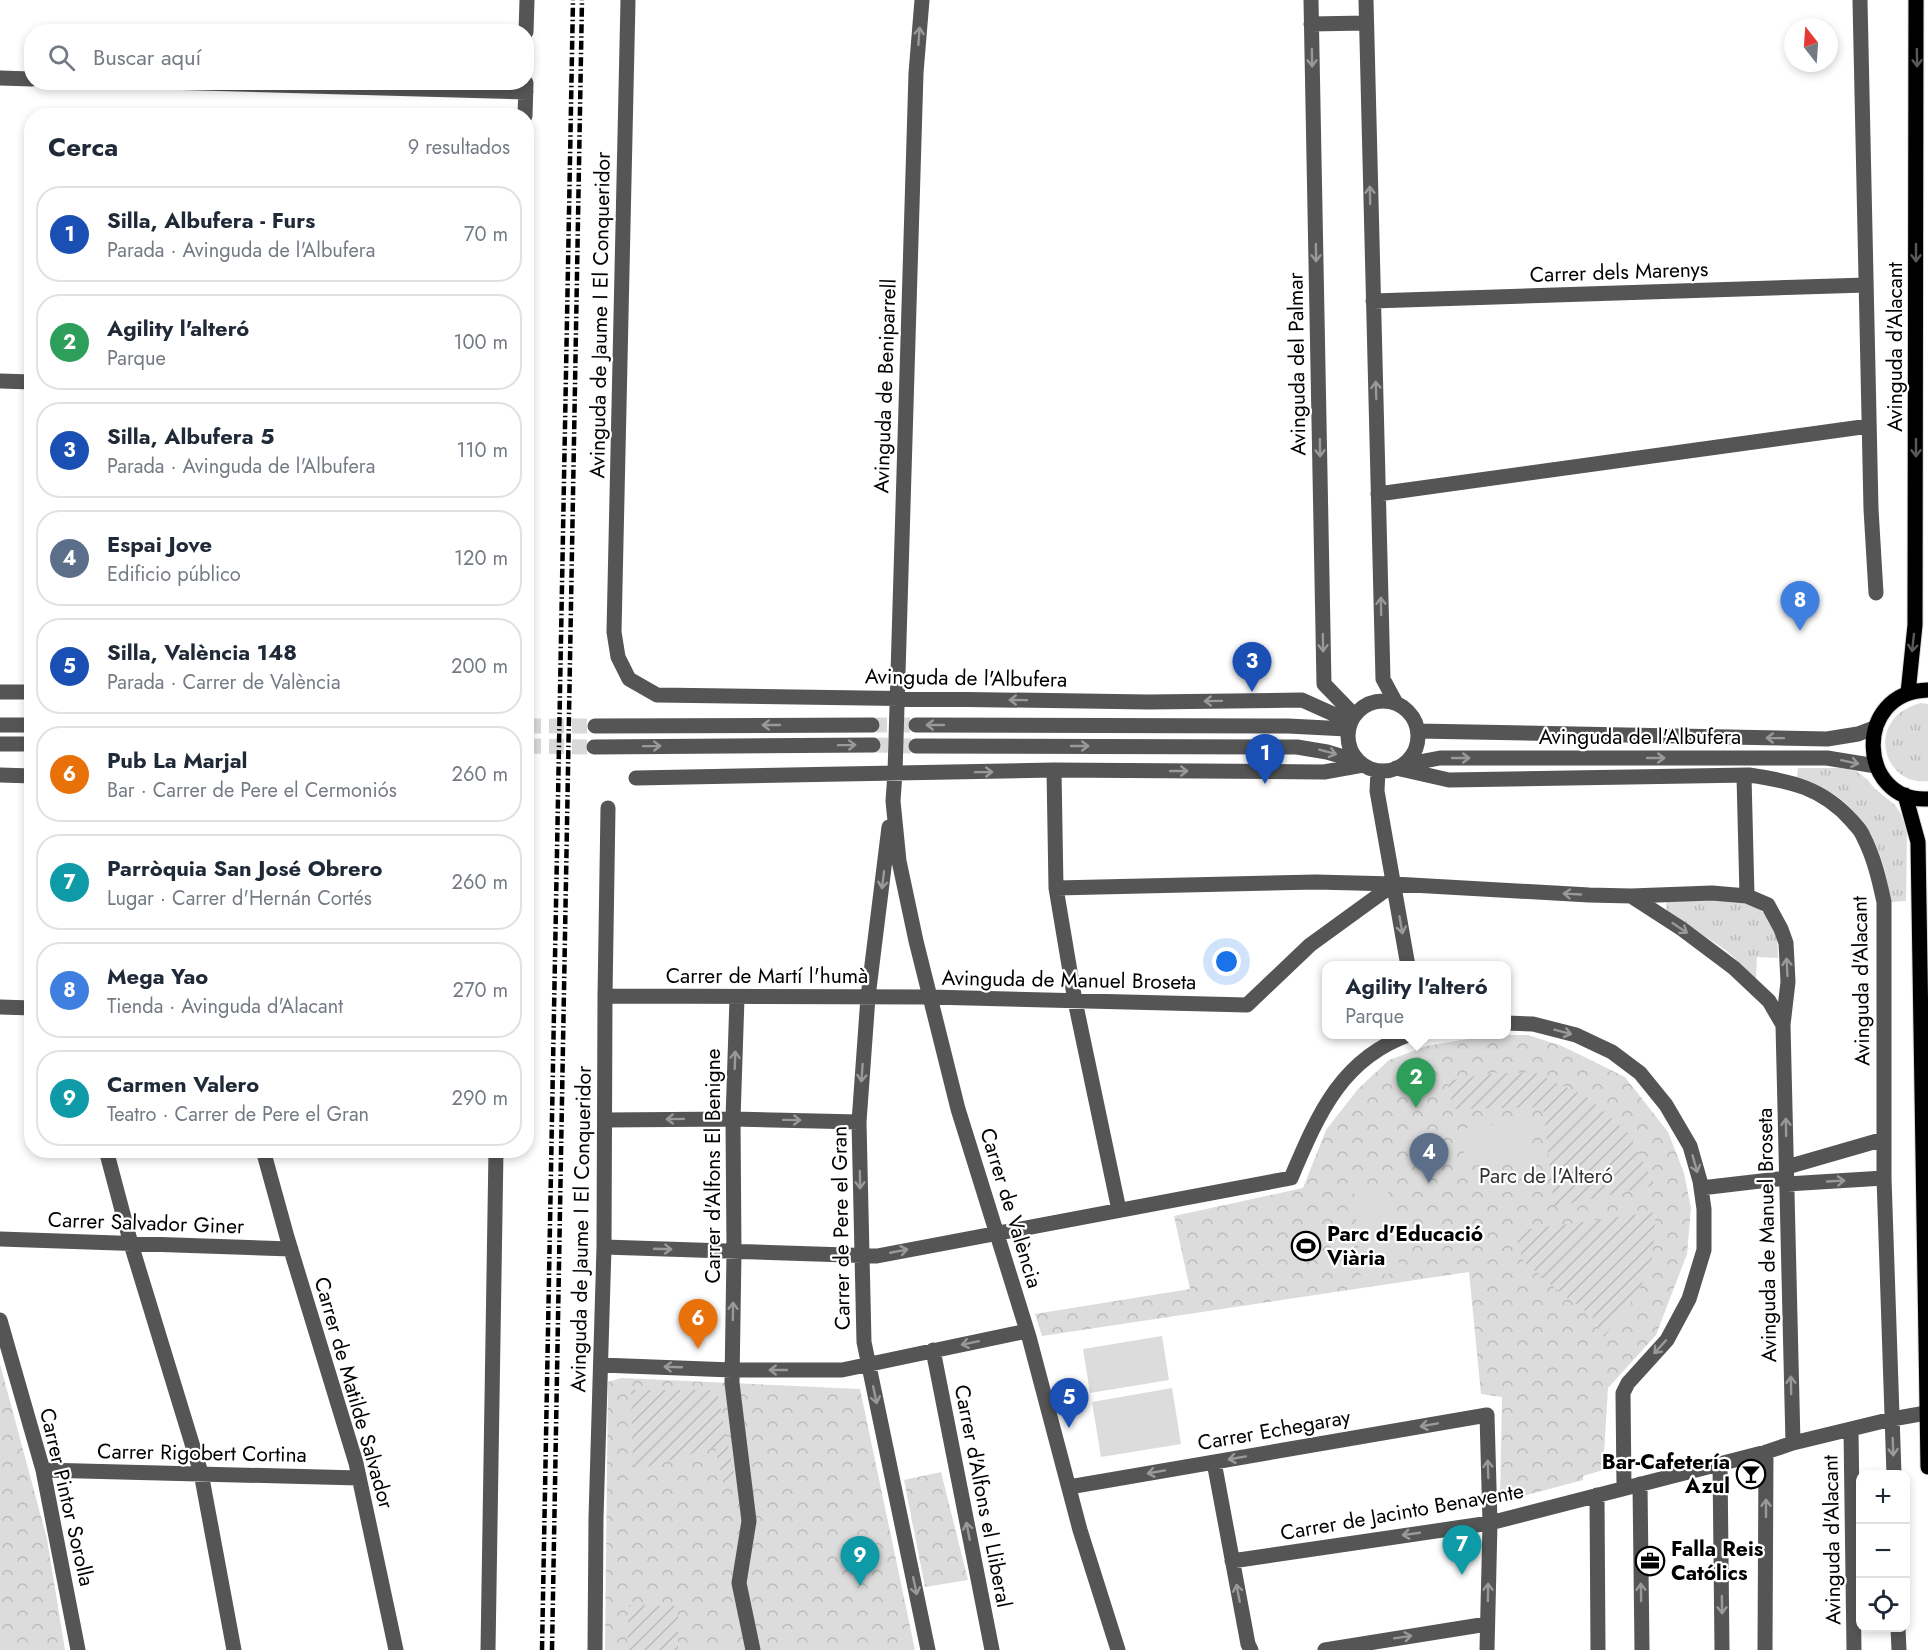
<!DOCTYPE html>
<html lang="es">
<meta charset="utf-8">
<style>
:root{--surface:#fff;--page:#f2f2f3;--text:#1f2937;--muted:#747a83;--line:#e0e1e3;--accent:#000}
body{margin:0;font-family:Jost,sans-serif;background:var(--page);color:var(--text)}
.controls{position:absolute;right:18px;bottom:18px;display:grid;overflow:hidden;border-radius:12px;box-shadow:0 3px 9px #0003}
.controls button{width:54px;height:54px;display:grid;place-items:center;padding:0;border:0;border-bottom:2px solid var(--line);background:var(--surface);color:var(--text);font:30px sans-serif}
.compass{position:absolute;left:1784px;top:18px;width:54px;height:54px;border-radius:50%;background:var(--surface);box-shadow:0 3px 9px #0003;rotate:343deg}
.you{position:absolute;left:1227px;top:962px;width:21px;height:21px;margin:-15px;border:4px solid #fff;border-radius:50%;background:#1a73e8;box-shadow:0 0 0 9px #1a73e833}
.badge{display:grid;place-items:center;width:39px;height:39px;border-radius:50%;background:var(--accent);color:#fff;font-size:20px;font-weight:700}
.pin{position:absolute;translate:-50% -50px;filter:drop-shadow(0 2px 3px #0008)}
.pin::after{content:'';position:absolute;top:32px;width:21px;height:18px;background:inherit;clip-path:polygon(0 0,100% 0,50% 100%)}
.popup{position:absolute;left:1322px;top:961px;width:189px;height:78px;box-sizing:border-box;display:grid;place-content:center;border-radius:12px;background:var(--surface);filter:drop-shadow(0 2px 4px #0005);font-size:20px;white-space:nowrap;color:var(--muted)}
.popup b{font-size:22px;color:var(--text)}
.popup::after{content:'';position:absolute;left:50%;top:100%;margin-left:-12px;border:12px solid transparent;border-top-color:var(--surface)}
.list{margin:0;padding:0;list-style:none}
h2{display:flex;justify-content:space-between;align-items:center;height:78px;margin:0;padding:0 24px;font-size:26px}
h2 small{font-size:20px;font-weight:400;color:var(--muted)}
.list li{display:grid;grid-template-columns:39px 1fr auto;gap:18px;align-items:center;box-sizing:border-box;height:96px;margin:0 12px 12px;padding:0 12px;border:2px solid var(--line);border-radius:24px}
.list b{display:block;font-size:22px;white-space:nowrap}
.list p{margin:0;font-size:20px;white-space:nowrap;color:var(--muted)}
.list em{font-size:20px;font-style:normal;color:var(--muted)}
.icon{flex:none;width:33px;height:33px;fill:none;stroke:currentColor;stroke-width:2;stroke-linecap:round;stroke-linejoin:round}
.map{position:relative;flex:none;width:1928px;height:1650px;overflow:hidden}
.search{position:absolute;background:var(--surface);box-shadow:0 3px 9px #0003;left:24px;top:24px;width:510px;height:66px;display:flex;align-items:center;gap:15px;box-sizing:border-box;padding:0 21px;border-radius:24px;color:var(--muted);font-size:22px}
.panel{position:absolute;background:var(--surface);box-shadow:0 3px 9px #0003;left:24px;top:108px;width:510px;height:1050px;border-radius:24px}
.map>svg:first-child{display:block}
.grass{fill:url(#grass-tufts)}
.park{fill:url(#park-crowns)}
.garden{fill:url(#garden-furrows)}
.pitch{fill:#dcdcdc}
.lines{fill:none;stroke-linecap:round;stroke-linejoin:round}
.minor-tunnel{stroke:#d9d9d9;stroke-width:15;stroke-dasharray:15 8;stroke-linecap:butt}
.major-casing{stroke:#dbdbdb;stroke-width:17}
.minor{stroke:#555;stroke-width:15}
.major{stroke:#000;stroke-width:15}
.rail{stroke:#000;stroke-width:4.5;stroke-dasharray:9 3 1.5 3;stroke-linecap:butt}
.oneway{stroke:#999}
.oneway2{stroke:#595959}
.labels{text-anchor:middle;stroke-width:4.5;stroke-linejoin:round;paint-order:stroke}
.street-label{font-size:21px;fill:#000;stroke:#fff}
.park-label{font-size:21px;fill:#333;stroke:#fff}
.poi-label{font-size:21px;font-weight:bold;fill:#000;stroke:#fff;text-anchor:start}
</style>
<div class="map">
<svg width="1928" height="1650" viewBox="0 0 1928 1650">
<defs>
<pattern id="grass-tufts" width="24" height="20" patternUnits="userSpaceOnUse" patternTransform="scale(1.5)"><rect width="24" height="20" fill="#dcdcdc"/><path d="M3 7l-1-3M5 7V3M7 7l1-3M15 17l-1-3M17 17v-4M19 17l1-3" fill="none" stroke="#bbb"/></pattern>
<pattern id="park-crowns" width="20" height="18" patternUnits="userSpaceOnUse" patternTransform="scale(1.5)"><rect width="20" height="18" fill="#dcdcdc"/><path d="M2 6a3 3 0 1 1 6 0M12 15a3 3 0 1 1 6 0" fill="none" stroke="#bbb"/></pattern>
<pattern id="garden-furrows" width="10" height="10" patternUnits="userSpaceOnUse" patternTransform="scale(1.5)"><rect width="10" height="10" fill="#dcdcdc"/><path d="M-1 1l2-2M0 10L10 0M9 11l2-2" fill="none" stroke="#bbb"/></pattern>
</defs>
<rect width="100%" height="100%" fill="#fff"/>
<path class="grass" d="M 1921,703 L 1928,704 L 1928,781 C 1883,787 1863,718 1921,703 Z
M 1798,768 L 1841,768 L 1856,771 L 1868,780 L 1874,788 L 1895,805 L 1901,814 L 1907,831 L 1906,901 L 1890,902 C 1887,861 1870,820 1835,795 C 1824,788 1809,783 1797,777 Z
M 1669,899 L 1743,899 L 1766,914 L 1777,933 L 1778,958 L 1757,957 L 1756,979 L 1727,951 L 1667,911 L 1666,904 Z"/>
<path class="park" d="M 1504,1035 L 1528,1035 L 1562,1046 L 1625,1077 L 1668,1132 L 1684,1173 L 1691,1208 L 1687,1254 L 1656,1335 L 1608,1388 L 1603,1470 L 1583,1476 L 1583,1480 L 1500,1502 L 1502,1397 L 1481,1394 L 1469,1272 L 1042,1336 L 1035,1314 L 1190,1289 L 1174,1216 L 1303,1188 L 1326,1130 L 1358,1089 L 1389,1060 L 1427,1046 L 1479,1037 Z
M 0,1364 L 47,1539 L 65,1650 L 0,1650 Z
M 621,1378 L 860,1389 L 915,1650 L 605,1650 L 608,1382 Z
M 941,1472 L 968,1580 L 925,1587 L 904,1480 Z"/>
<path class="garden" d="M 1534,1072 L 1587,1097 L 1628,1133 L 1655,1185 L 1554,1207 L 1543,1107 L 1453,1109 L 1447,1081 L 1487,1074 Z
M 1656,1212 L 1652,1258 L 1639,1291 L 1604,1337 L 1592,1316 L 1558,1291 L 1523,1260 L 1514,1231 Z
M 631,1390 L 717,1390 L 736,1484 L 724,1486 L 715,1447 L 633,1471 Z
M 629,1605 L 678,1606 L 678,1650 L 627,1650 Z"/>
<path class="pitch" d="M 1527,1120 L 1533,1157 L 1466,1167 L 1460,1129 Z
M 1387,1184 L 1400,1272 L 1361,1278 L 1354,1190 Z
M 1162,1336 L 1169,1380 L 1090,1393 L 1083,1349 Z
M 1172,1388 L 1181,1444 L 1101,1457 L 1092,1402 Z"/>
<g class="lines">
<path class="minor-tunnel" d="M 872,725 L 916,725
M 526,726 L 595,726
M 873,745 L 916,746
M 526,746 L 594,747"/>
<g class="major-casing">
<path id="major" d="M 1928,690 C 1852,692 1858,803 1928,799
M 1908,693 L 1915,625 L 1916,0
M 1905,795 L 1918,842 L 1928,1467"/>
</g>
<path class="minor" d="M 628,0 L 614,632 L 618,657 L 629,679 L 657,695 L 1149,702 L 1302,700 L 1351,722
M 922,0 L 916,73 L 895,773 L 893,801 L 899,861 L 916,941 L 958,1109 L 1029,1337 L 1080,1530 L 1118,1650
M 1311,0 L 1324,684 L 1354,715
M 1366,0 L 1383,679 L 1396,703
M 1860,0 L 1871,509 L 1876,593
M 1311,24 L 1366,23
M 526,32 L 527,0
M 0,78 L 32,79
M 163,82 L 526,92
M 525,116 L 526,83
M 1373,301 L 1866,285
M 0,381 L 32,382
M 1378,494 L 1869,426
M 0,692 L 32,692
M1348 736a35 35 0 1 1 70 0a35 35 0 1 1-70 0Z
M 0,725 L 32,725
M 916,725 L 1288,726 L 1347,729
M 595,726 L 872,725
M 1418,731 L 1827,739 L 1858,734 L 1874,728
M 0,744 L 32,744
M 916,746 L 1297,747 L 1327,752 L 1357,761
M 594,747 L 873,745
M 1403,765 L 1440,758 L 1827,758 L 1876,766
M 1396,768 L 1449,780 L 1749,775 C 1791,781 1823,788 1852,821 C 1856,826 1861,830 1863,836 C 1874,857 1879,879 1884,902 L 1884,1178 L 1894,1474
M 1054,770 L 1056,888 L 1075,1001 L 1119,1210
M 1378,771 L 1377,791 L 1408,966
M 0,775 L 32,776
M 1744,776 L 1747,896
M 636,778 L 1054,770 L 1324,772 L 1363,765
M 889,827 L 868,997 L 859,1122 L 864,1342 L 928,1650
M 1056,888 L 1316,882 L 1394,884 L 1589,895 L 1631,896 L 1712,893 L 1747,896 L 1768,905 L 1781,929 L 1786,943 L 1788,982 L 1783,1025 L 1793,1443
M 1631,896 L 1682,929 L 1734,968 L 1769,1001 L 1783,1025
M 605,996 L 930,997 L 1247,1005 L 1310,945 L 1394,884
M 737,998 L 733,1119 L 734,1252 L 732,1383 L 749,1521 L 739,1583 L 753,1650
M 0,1007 L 32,1008
M 1506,1023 L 1533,1024 L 1576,1035 L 1612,1052 L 1640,1073 L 1666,1105 L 1690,1146 L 1700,1181 L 1704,1209 L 1704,1250 L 1689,1299 L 1667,1340 L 1628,1383 L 1623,1393 L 1624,1488
M 606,1120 L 733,1119 L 859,1122
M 106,1150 L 131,1244 L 201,1473 L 234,1650
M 263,1150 L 287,1237 L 356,1463 L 396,1650
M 1787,1167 L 1884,1139
M 1787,1184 L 1884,1178
M 1701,1188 L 1787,1178
M 0,1239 L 291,1249
M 604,1247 L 877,1256 L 1291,1178 C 1318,1115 1341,1058 1411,1034
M 0,1320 L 43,1470 L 78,1650
M 933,1350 L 992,1650
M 601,1365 L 732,1370 L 842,1370 L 1027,1331
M 1851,1430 L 1854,1650
M 1214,1462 L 1248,1644 L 1251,1650
M 1720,1463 L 1722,1650
M 43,1470 L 359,1478
M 1640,1484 L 1642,1650
M 1069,1487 L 1487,1415 L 1490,1523 L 1487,1650
M 1597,1495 L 1598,1650
M 1232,1561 L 1490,1523 L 1766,1452 L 1793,1443 L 1892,1419 L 1926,1413
M 1898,1628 L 1899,1650
M 488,1650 L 496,1150
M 595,1650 L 596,1518 L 604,1247 L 605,996 L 608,808
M 1325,1650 L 1487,1624
M 1765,1650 L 1766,1452"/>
<use href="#major" class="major"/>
<path class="rail" d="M 542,1650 L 573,0
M 552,1650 L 582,0"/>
</g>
<defs><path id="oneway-shaft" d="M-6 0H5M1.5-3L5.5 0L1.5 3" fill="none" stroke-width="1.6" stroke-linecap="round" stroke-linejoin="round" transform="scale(1.5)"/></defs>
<g class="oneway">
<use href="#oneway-shaft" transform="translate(919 36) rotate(-86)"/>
<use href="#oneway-shaft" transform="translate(1312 58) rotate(89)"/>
<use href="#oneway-shaft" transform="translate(1370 195) rotate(-91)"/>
<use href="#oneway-shaft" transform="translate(1316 253) rotate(89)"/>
<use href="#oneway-shaft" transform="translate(1376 390) rotate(-92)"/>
<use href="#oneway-shaft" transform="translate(1320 448) rotate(89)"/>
<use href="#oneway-shaft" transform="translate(1381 606) rotate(-91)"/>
<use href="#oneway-shaft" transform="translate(1323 643) rotate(89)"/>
<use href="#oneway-shaft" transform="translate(1018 700) rotate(-179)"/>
<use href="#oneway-shaft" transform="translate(1213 701) rotate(179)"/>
<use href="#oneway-shaft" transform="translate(771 725) rotate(180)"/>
<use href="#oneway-shaft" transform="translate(935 725) rotate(-180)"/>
<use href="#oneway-shaft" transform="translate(1775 738) rotate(-179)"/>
<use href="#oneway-shaft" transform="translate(847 745) rotate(-1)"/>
<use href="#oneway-shaft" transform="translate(652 746) rotate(-1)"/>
<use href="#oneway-shaft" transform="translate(1080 746)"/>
<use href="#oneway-shaft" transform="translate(1328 752) rotate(15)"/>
<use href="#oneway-shaft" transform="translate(1461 758)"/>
<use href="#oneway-shaft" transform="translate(1656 758)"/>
<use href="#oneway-shaft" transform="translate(1850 762) rotate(12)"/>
<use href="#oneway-shaft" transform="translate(1179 771)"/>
<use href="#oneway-shaft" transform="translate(984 772) rotate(-1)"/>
<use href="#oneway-shaft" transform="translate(883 880) rotate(97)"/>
<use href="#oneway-shaft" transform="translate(1572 894) rotate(-177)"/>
<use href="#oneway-shaft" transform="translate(1401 925) rotate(80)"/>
<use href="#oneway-shaft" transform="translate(1680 928) rotate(34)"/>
<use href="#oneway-shaft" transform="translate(1787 967) rotate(-93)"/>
<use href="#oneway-shaft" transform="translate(1563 1032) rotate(15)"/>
<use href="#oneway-shaft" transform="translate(735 1060) rotate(-88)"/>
<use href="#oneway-shaft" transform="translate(862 1073) rotate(94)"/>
<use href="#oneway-shaft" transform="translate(675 1119) rotate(179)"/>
<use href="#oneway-shaft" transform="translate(792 1120) rotate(1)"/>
<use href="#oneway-shaft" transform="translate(1786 1127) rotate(-91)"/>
<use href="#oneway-shaft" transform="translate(1695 1164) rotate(74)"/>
<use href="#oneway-shaft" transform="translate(860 1180) rotate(89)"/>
<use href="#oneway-shaft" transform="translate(1836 1181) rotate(-3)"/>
<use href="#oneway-shaft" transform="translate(663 1249) rotate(2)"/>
<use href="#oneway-shaft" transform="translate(899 1251) rotate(-11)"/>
<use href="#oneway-shaft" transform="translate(733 1311) rotate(-89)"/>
<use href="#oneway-shaft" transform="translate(970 1343) rotate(168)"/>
<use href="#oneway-shaft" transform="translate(1660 1347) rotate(132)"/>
<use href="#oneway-shaft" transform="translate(673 1367) rotate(-178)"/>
<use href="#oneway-shaft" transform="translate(778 1370) rotate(180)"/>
<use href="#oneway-shaft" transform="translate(1791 1385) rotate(-91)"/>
<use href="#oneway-shaft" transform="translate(875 1395) rotate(78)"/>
<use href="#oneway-shaft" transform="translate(1429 1425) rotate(170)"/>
<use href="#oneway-shaft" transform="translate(1893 1447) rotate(88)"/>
<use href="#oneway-shaft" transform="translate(1237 1458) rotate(170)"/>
<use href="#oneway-shaft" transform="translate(1488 1469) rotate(-92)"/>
<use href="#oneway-shaft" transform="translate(1156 1472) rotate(170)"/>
<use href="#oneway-shaft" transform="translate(1766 1508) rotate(-90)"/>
<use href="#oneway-shaft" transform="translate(968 1531) rotate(-101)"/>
<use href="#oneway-shaft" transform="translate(1411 1534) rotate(172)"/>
<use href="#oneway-shaft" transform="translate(915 1586) rotate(78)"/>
<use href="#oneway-shaft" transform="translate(1488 1592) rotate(-89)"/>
<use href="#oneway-shaft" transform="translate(1641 1592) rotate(-91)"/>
<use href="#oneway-shaft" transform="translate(1238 1593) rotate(-101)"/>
<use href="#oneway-shaft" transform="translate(1722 1605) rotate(89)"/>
<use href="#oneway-shaft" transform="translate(1403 1637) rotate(-9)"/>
</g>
<g class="oneway2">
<use href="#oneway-shaft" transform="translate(1917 58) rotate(89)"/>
<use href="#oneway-shaft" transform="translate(1916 253) rotate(90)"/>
<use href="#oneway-shaft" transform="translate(1916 448) rotate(90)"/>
<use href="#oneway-shaft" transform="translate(1913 643) rotate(96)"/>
</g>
<defs>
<g id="stadium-ring" transform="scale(1.5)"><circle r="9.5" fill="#fff" stroke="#000" stroke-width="1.5"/><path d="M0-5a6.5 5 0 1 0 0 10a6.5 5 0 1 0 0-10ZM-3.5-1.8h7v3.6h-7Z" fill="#000"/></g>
<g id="bar-ring" transform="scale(1.5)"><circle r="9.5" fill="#fff" stroke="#000" stroke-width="1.5"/><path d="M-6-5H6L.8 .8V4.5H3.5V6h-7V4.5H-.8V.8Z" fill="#000"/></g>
<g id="office-ring" transform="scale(1.5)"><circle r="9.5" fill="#fff" stroke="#000" stroke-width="1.5"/><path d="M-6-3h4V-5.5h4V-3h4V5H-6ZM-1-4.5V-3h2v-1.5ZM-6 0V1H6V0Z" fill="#000"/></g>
</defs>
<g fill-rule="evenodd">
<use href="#stadium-ring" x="1306" y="1246"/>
<use href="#bar-ring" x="1751" y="1474"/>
<use href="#office-ring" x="1650" y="1561"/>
</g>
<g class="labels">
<g class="street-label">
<text transform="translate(1619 272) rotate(-2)" y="7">Carrer dels Marenys</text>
<text transform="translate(600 315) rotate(-89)" y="7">Avinguda de Jaume I El Conqueridor</text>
<text transform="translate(1895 347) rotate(-90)" y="7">Avinguda d'Alacant</text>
<text transform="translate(1297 364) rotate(-91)" y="7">Avinguda del Palmar</text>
<text transform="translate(885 386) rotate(-88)" y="7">Avinguda de Beniparrell</text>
<text transform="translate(966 678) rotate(1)" y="7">Avinguda de l'Albufera</text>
<text x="1640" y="744">Avinguda de l'Albufera</text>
<text x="767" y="983">Carrer de Martí l'humà</text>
<text transform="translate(1069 980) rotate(1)" y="7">Avinguda de Manuel Broseta</text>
<text transform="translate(1861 981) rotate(-91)" y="7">Avinguda d'Alacant</text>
<text transform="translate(713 1166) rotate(-90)" y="7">Carrer d'Alfons El Benigne</text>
<text transform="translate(1011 1208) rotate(73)" y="7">Carrer de València</text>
<text transform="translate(146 1223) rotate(2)" y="7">Carrer Salvador Giner</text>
<text transform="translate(841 1228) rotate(-91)" y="7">Carrer de Pere el Gran</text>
<text transform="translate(581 1229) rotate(-89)" y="7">Avinguda de Jaume I El Conqueridor</text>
<text transform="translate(1767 1235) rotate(-91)" y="7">Avinguda de Manuel Broseta</text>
<text transform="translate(354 1393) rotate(74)" y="7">Carrer de Matilde Salvador</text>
<text transform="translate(1274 1430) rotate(-10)" y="7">Carrer Echegaray</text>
<text transform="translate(202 1453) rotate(1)" y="7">Carrer Rigobert Cortina</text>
<text transform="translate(983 1496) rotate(79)" y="7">Carrer d'Alfons el Lliberal</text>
<text transform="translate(67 1497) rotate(77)" y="7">Carrer Pintor Sorolla</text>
<text transform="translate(1402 1512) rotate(-10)" y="7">Carrer de Jacinto Benavente</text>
<text transform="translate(1832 1540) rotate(-91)" y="7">Avinguda d'Alacant</text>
</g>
<g class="park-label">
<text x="1546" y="1183">Parc de l'Alteró</text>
</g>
<g class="poi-label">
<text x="1327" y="1241">Parc d'Educació<tspan x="1327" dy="24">Viària</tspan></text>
<text x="1730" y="1469" text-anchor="end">Bar-Cafetería<tspan x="1730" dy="24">Azul</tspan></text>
<text x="1671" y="1556">Falla Reis<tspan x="1671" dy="24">Católics</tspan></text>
</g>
</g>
</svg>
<div class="controls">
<button>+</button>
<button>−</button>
<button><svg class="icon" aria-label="locate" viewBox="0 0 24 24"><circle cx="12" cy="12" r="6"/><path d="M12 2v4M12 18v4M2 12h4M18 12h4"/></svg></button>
</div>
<svg class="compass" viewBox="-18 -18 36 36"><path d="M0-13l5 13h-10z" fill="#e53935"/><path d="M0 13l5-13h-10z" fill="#747a83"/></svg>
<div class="you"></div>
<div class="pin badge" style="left:1265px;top:784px;background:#1a4fb4">1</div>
<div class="pin badge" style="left:1416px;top:1108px;background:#2e9e5b">2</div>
<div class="popup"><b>Agility l'alteró</b>Parque</div>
<div class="pin badge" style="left:1252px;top:692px;background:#1a4fb4">3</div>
<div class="pin badge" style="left:1429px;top:1183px;background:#5c6f8a">4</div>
<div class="pin badge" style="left:1069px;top:1428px;background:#1a4fb4">5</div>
<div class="pin badge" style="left:698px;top:1349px;background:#e8710a">6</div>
<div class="pin badge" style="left:1462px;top:1575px;background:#0f9aa8">7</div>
<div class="pin badge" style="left:1800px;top:631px;background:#3f7fe0">8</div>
<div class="pin badge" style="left:860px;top:1586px;background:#0f9aa8">9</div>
<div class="search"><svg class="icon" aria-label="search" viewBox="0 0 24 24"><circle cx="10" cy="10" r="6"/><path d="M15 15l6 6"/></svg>Buscar aquí</div>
<section class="panel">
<h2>Cerca<small>9 resultados</small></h2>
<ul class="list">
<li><span class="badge" style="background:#1a4fb4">1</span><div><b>Silla, Albufera - Furs</b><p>Parada · Avinguda de l'Albufera</p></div><em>70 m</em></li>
<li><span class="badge" style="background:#2e9e5b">2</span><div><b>Agility l'alteró</b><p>Parque</p></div><em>100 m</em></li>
<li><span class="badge" style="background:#1a4fb4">3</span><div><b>Silla, Albufera 5</b><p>Parada · Avinguda de l'Albufera</p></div><em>110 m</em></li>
<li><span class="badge" style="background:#5c6f8a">4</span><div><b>Espai Jove</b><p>Edificio público</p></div><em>120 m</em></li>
<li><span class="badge" style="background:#1a4fb4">5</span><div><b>Silla, València 148</b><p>Parada · Carrer de València</p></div><em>200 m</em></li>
<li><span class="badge" style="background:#e8710a">6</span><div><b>Pub La Marjal</b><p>Bar · Carrer de Pere el Cermoniós</p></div><em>260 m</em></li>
<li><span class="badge" style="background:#0f9aa8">7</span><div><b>Parròquia San José Obrero</b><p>Lugar · Carrer d'Hernán Cortés</p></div><em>260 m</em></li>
<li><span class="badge" style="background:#3f7fe0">8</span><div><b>Mega Yao</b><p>Tienda · Avinguda d'Alacant</p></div><em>270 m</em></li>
<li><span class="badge" style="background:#0f9aa8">9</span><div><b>Carmen Valero</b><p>Teatro · Carrer de Pere el Gran</p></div><em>290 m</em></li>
</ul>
</section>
</div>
